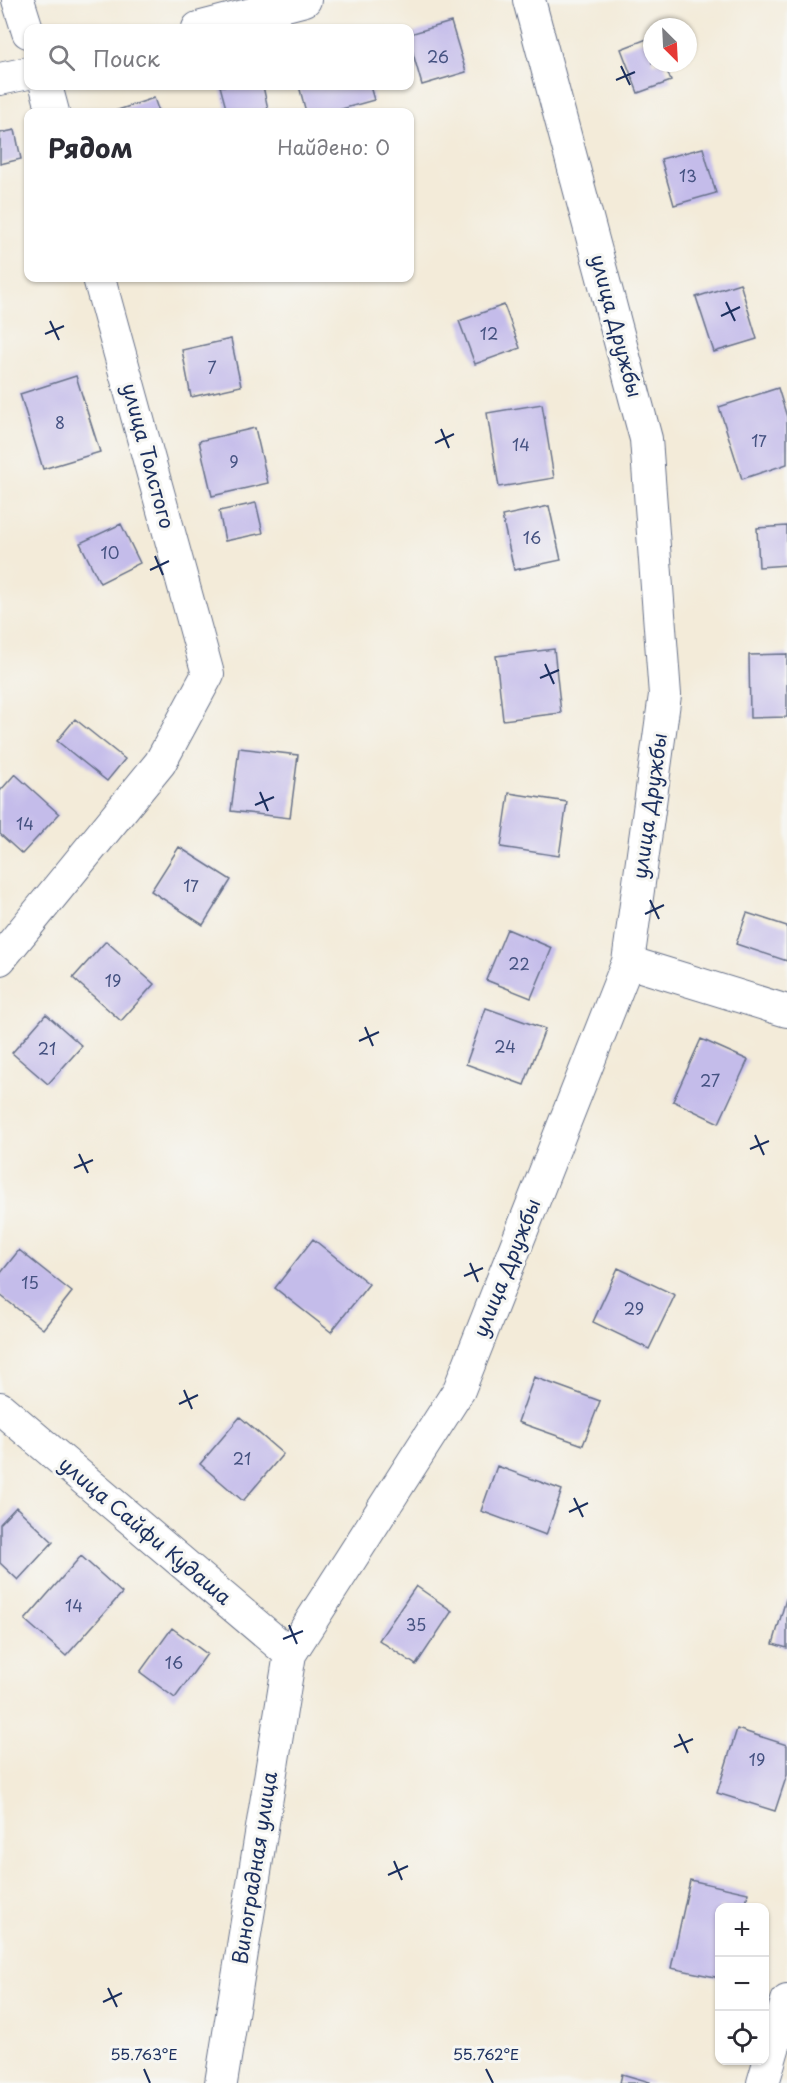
<!DOCTYPE html>
<html lang="ru">
<meta charset="utf-8">
<style>
:root{--surface:#fff;--page:#f7f7f7;--text:#2b2b33;--muted:#7c7c81;--line:#e1e1e2}
body{margin:0;font-family:"Playpen Sans",sans-serif;background:var(--page);color:var(--text)}
.controls{position:absolute;right:18px;bottom:18px;display:grid;overflow:hidden;border-radius:12px;box-shadow:0 2px 4px #0004}
.controls button{width:54px;height:54px;display:grid;place-items:center;padding:0;border:0;border-bottom:2px solid var(--line);background:var(--surface);color:var(--text);font:30px sans-serif}
.compass{position:absolute;left:643px;top:18px;width:54px;height:54px;border-radius:50%;background:var(--surface);box-shadow:0 2px 4px #0004;rotate:156deg}
.list{margin:0;padding:0;list-style:none}
h2{display:flex;justify-content:space-between;align-items:center;height:78px;margin:0;padding:0 24px;font-size:26px}
h2 small{font-size:20px;font-weight:400;color:var(--muted)}
.icon{flex:none;width:33px;height:33px;fill:none;stroke:currentColor;stroke-width:2;stroke-linecap:round;stroke-linejoin:round}
.map{position:relative;flex:none;width:787px;height:2083px;overflow:hidden}
.search{position:absolute;background:var(--surface);box-shadow:0 2px 4px #0004;left:24px;top:24px;width:390px;height:66px;display:flex;align-items:center;gap:15px;box-sizing:border-box;padding:0 21px;border-radius:12px;color:var(--muted);font-size:22px}
.panel{position:absolute;background:var(--surface);box-shadow:0 2px 4px #0004;left:24px;top:108px;width:390px;height:174px;border-radius:12px}
.map>svg:first-child{display:block}
.building{fill:#c4bcea}
.lines{fill:none;stroke-linecap:round;stroke-linejoin:round}
.minor-casing{stroke:#677189;stroke-width:34}
.minor{stroke:#fff;stroke-width:32}
.ticks{fill:none;stroke:#1b2f5e;stroke-width:2}
.labels{text-anchor:middle;stroke-width:6;stroke-linejoin:round;paint-order:stroke}
.number-label{font-size:16px;fill:#455281}
.street-label{font-size:20px;fill:#1b2f5e;stroke:#f6f6f2}
.ticks-label{font-size:15px;text-anchor:middle;fill:#1b2f5e;stroke:#f6f6f2;stroke-width:6;stroke-linejoin:round;paint-order:stroke}
</style>
<div class="map">
<svg width="787" height="2083" viewBox="0 0 787 2083">
<rect width="100%" height="100%" fill="#f6f6f2"/>
<filter id="ink" filterUnits="userSpaceOnUse"><feTurbulence type="fractalNoise" baseFrequency=".0167" numOctaves="2"/><feDisplacementMap in="SourceGraphic" scale="12" xChannelSelector="R" yChannelSelector="G"/><feConvolveMatrix kernelMatrix="1 2 1 2 8 2 1 2 1" color-interpolation-filters="sRGB"/></filter>
<filter id="wash" filterUnits="userSpaceOnUse"><feTurbulence type="fractalNoise" baseFrequency=".008" numOctaves="4" result="noise"/><feDisplacementMap in="SourceGraphic" scale="24" xChannelSelector="R" yChannelSelector="G"/><feGaussianBlur stdDeviation="1.35" result="paint"/><feColorMatrix in="noise" values="0 0 0 0 0 0 0 0 0 0 0 0 0 0 0 0 0 1.4 0 .05"/><feComposite in="paint" operator="in"/></filter>
<g filter="url(#wash)">
<rect width="100%" height="100%" fill="#f3ebd9"/>
<g id="blocks">
<path class="building" d="M 451,22 L 466,72 L 422,85 L 410,43 L 410,34 Z
M 652,37 L 652,63 L 664,63 L 671,81 L 638,93 L 621,49 Z
M 220,86 L 263,86 L 268,109 L 253,112 L 227,112 Z
M 299,86 L 370,86 L 374,100 L 331,112 L 306,112 Z
M 154,98 L 159,112 L 112,112 Z
M 15,130 L 21,159 L 0,164 L 0,133 Z
M 703,148 L 716,193 L 674,205 L 661,159 Z
M 740,283 L 757,339 L 714,352 L 696,297 Z
M 504,305 L 520,348 L 475,364 L 459,321 Z
M 231,339 L 241,386 L 191,397 L 182,350 Z
M 76,376 L 100,452 L 43,469 L 20,394 Z
M 778,388 L 787,417 L 787,464 L 742,479 L 719,407 Z
M 542,404 L 554,478 L 499,487 L 487,413 Z
M 255,428 L 268,483 L 212,496 L 199,441 Z
M 256,503 L 263,533 L 225,541 L 219,511 Z
M 549,506 L 561,560 L 514,570 L 502,516 Z
M 121,524 L 140,563 L 100,583 L 80,543 Z
M 787,526 L 787,565 L 759,567 L 757,528 Z
M 554,649 L 561,713 L 503,720 L 496,656 Z
M 787,654 L 787,717 L 750,718 L 749,655 Z
M 75,719 L 125,759 L 107,781 L 57,741 Z
M 239,748 L 298,755 L 290,818 L 231,811 Z
M 15,774 L 59,814 L 22,854 L 0,834 L 0,791 Z
M 509,793 L 567,802 L 559,856 L 501,847 Z
M 179,847 L 231,880 L 203,925 L 151,891 Z
M 747,913 L 787,926 L 787,961 L 736,944 Z
M 507,929 L 552,948 L 531,998 L 486,980 Z
M 106,941 L 154,984 L 121,1021 L 73,978 Z
M 486,1008 L 545,1029 L 524,1085 L 466,1064 Z
M 46,1014 L 82,1046 L 48,1084 L 12,1053 Z
M 701,1039 L 748,1060 L 719,1123 L 673,1101 Z
M 313,1239 L 369,1284 L 331,1332 L 275,1288 Z
M 19,1250 L 72,1292 L 43,1329 L 0,1295 L 0,1274 Z
M 618,1268 L 675,1295 L 649,1349 L 593,1322 Z
M 534,1377 L 600,1401 L 583,1445 L 518,1422 Z
M 240,1417 L 283,1454 L 243,1501 L 200,1464 Z
M 497,1466 L 562,1490 L 546,1535 L 481,1511 Z
M 16,1507 L 53,1542 L 18,1580 L 0,1563 L 0,1524 Z
M 81,1556 L 122,1593 L 66,1656 L 25,1620 Z
M 416,1586 L 452,1611 L 416,1665 L 379,1640 Z
M 786,1599 L 787,1599 L 787,1648 L 773,1644 Z
M 172,1628 L 207,1654 L 175,1698 L 140,1672 Z
M 737,1729 L 787,1745 L 787,1775 L 775,1811 L 717,1793 Z
M 690,1880 L 748,1893 L 745,1908 L 720,1908 L 720,1978 L 671,1968 Z
M 622,2074 L 650,2082 L 650,2083 L 620,2083 Z"/>
</g>
</g>
<g filter="url(#ink)">
<use href="#blocks" fill-opacity="0" stroke="#677189" stroke-width="1.5"/>
<g class="lines">
<g class="minor-casing">
<path id="minor" d="M 18,0 L 28,32
M 198,28 L 305,0
M 0,79 L 28,73
M 46,86 L 53,112
M 0,959 L 160,763 L 208,674 L 99,278
M 628,962 L 787,1011
M 0,1408 L 290,1654
M 221,2083 L 290,1654 L 459,1390 L 628,962 L 665,695 L 646,439 L 529,0
M 763,2083 L 787,2001"/>
</g>
<use href="#minor" class="minor"/>
</g>
</g>
<path class="ticks" d="M 621,66 L 630,85M 616,80 L 635,72M 726,302 L 735,321M 721,316 L 740,307M 50,321 L 59,340M 45,334 L 64,326M 441,429 L 449,448M 435,443 L 454,434M 155,556 L 163,575M 150,570 L 169,561M 545,664 L 554,684M 540,678 L 559,670M 260,792 L 268,811M 255,805 L 274,797M 650,900 L 659,919M 645,914 L 664,905M 365,1027 L 373,1046M 359,1041 L 379,1032M 755,1135 L 764,1155M 750,1149 L 769,1141M 79,1154 L 88,1173M 74,1168 L 93,1160M 470,1263 L 478,1282M 464,1276 L 483,1268M 184,1390 L 192,1409M 179,1404 L 198,1395M 574,1498 L 583,1517M 569,1512 L 588,1503M 289,1625 L 297,1644M 283,1639 L 303,1631M 679,1734 L 688,1753M 674,1747 L 693,1739M 394,1861 L 402,1880M 388,1875 L 408,1866M 108,1988 L 117,2007M 103,2002 L 122,1993M 144,2069 L 150,2083M 486,2069 L 493,2083"/>
<g class="labels">
<g class="number-label">
<text x="438" y="63">26</text>
<text x="688" y="182">13</text>
<text x="489" y="340">12</text>
<text x="212" y="374">7</text>
<text x="60" y="429">8</text>
<text x="759" y="447">17</text>
<text x="521" y="451">14</text>
<text x="234" y="468">9</text>
<text x="532" y="544">16</text>
<text x="110" y="559">10</text>
<text x="25" y="830">14</text>
<text x="191" y="892">17</text>
<text x="519" y="970">22</text>
<text x="113" y="987">19</text>
<text x="505" y="1053">24</text>
<text x="47" y="1055">21</text>
<text x="710" y="1087">27</text>
<text x="30" y="1289">15</text>
<text x="634" y="1315">29</text>
<text x="242" y="1465">21</text>
<text x="74" y="1612">14</text>
<text x="416" y="1631">35</text>
<text x="174" y="1669">16</text>
<text x="757" y="1766">19</text>
</g>
<g class="street-label">
<text transform="translate(616 326) rotate(75)" y="7">улица Дружбы</text>
<text transform="translate(148 456) rotate(75)" y="7">улица Толстого</text>
<text transform="translate(650 806) rotate(-82)" y="7">улица Дружбы</text>
<text transform="translate(507 1268) rotate(-68)" y="7">улица Дружбы</text>
<text transform="translate(145 1531) rotate(40)" y="7">улица Сайфи Кудаша</text>
<text transform="translate(255 1868) rotate(-81)" y="7">Виноградная улица</text>
</g>
</g>
<g class="ticks-label">
<text x="144" y="2060">55.763°E</text>
<text x="486" y="2060">55.762°E</text>
</g>
</svg>
<div class="controls">
<button>+</button>
<button>−</button>
<button><svg class="icon" aria-label="locate" viewBox="0 0 24 24"><circle cx="12" cy="12" r="6"/><path d="M12 2v4M12 18v4M2 12h4M18 12h4"/></svg></button>
</div>
<svg class="compass" viewBox="-18 -18 36 36"><path d="M0-13l5 13h-10z" fill="#e53935"/><path d="M0 13l5-13h-10z" fill="#7c7c81"/></svg>
<div class="search"><svg class="icon" aria-label="search" viewBox="0 0 24 24"><circle cx="10" cy="10" r="6"/><path d="M15 15l6 6"/></svg>Поиск</div>
<section class="panel">
<h2>Рядом<small>Найдено: 0</small></h2>
<ul class="list">
</ul>
</section>
</div>
